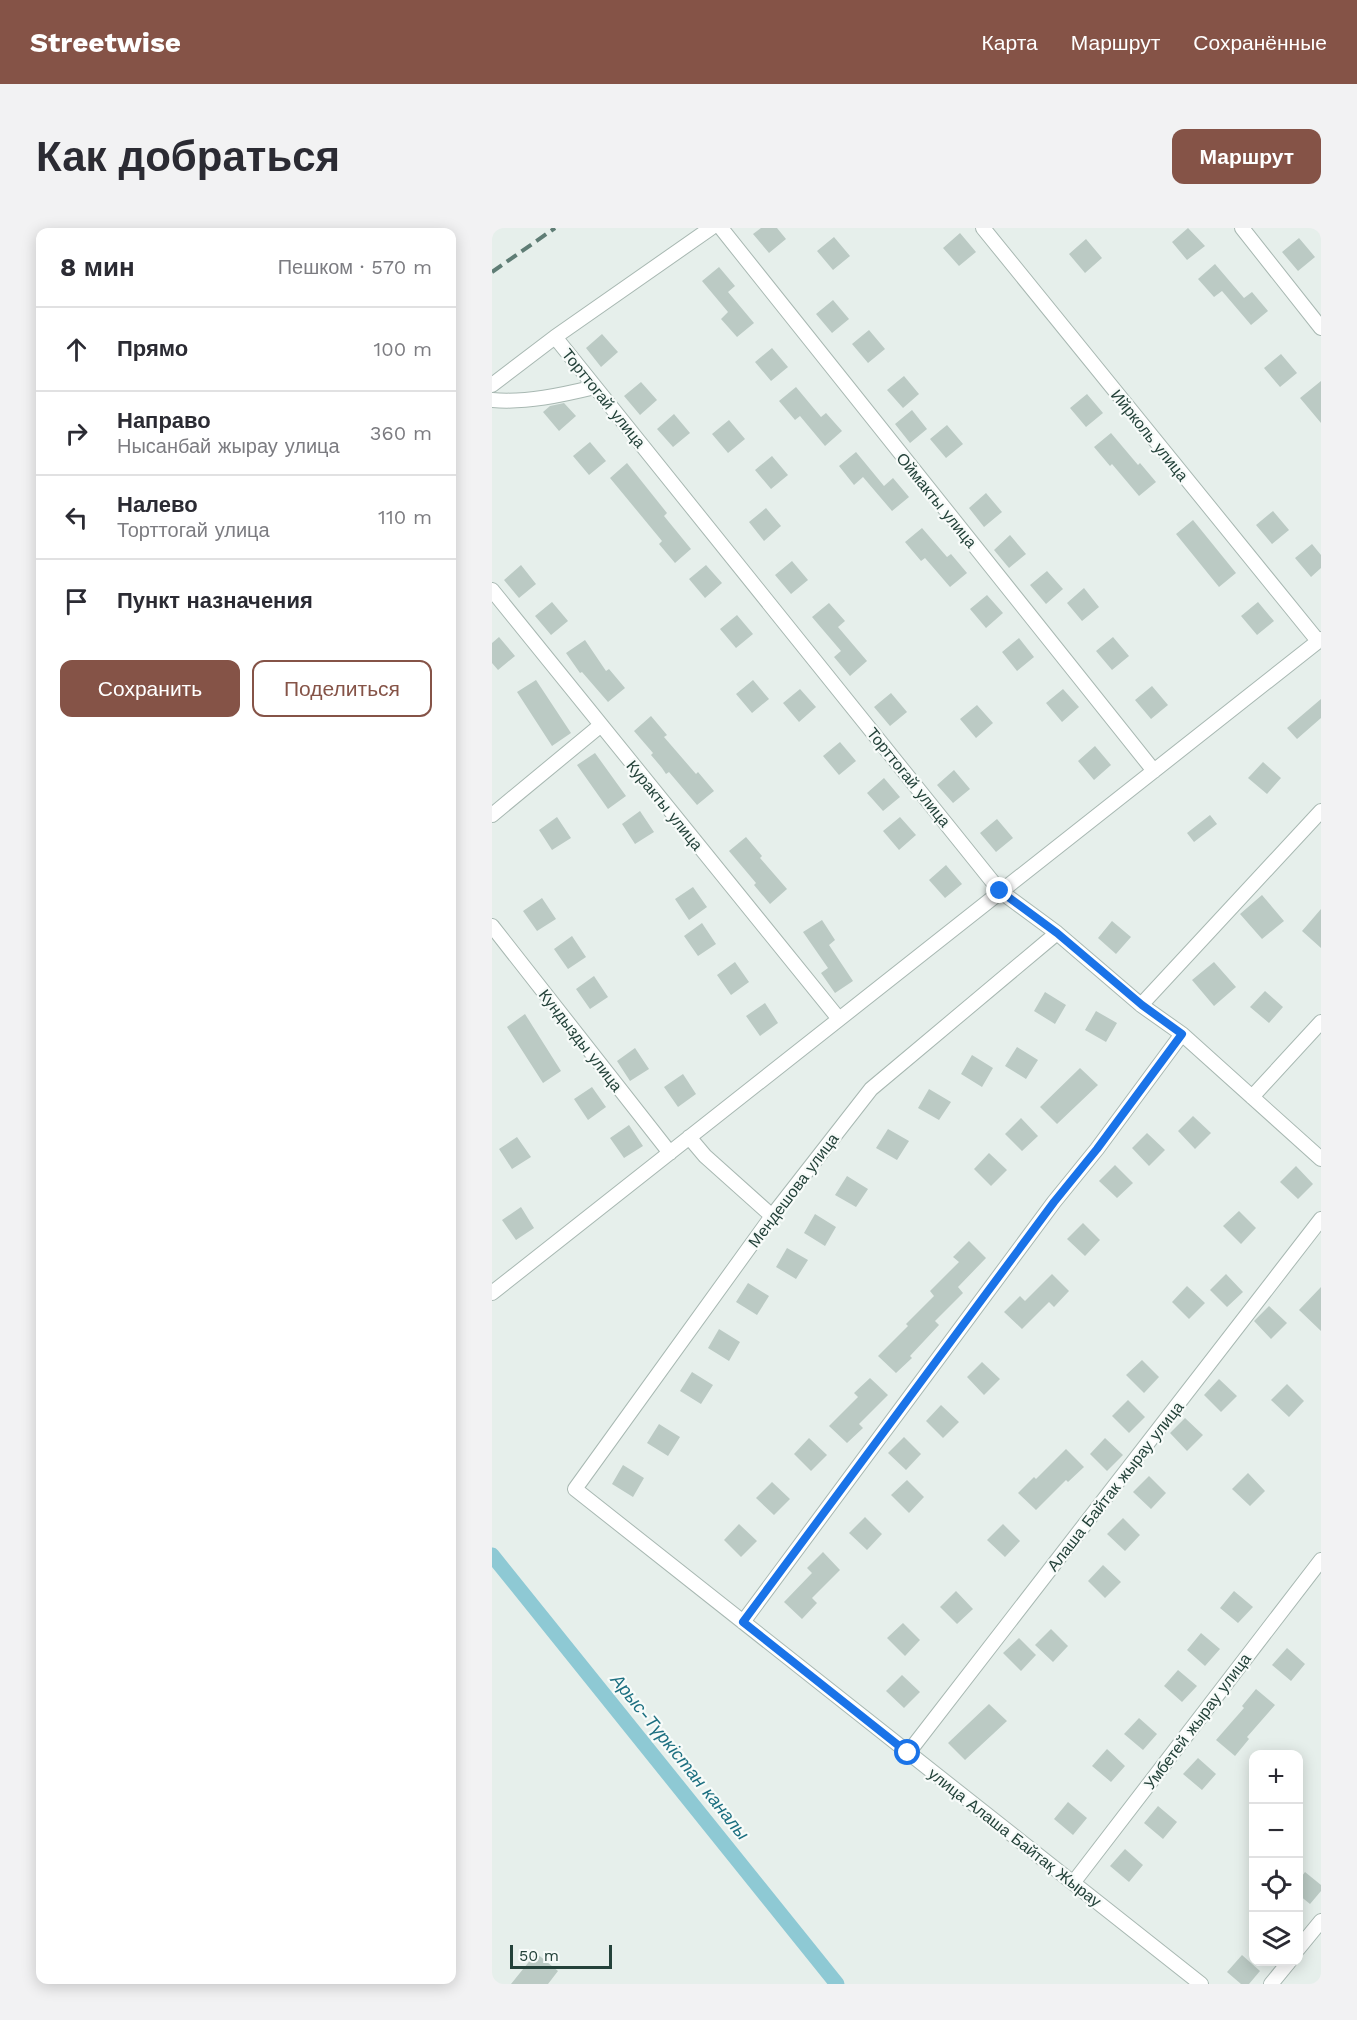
<!DOCTYPE html>
<html lang="ru">
<meta charset="utf-8">
<style>
:root{--surface:#fff;--page:#f2f2f3;--text:#2b2b33;--muted:#7c7c81;--line:#e1e1e2;--accent:#855347}
body{margin:0;font-family:"Work Sans",sans-serif;background:var(--page);color:var(--text)}
.controls{position:absolute;right:18px;bottom:18px;display:grid;overflow:hidden;border-radius:12px;box-shadow:0 3px 15px #0003}
.controls button{width:54px;height:54px;display:grid;place-items:center;padding:0;border:0;border-bottom:2px solid var(--line);background:var(--surface);color:var(--text);font:30px sans-serif}
.scale{position:absolute;left:18px;bottom:15px;width:102px;box-sizing:border-box;padding-left:6px;border:3px solid #24423a;border-top:0;font-size:16px;line-height:21px;white-space:nowrap;color:#24423a;-webkit-text-stroke:4px #f7fbf9;paint-order:stroke}
.stop{position:absolute;width:18px;height:18px;margin:-14px;border:4px solid #1a73e8;border-radius:50%;background:#fff}
.stop.end{background:#1a73e8;border-color:#fff;box-shadow:0 2px 6px #0008}
.list{margin:0;padding:0;list-style:none}
h2{display:flex;justify-content:space-between;align-items:center;height:78px;margin:0;padding:0 24px;font-size:26px}
h2 small{font-size:20px;font-weight:400;color:var(--muted)}
.list li{display:grid;grid-template-columns:39px 1fr auto;gap:18px;align-items:center;box-sizing:border-box;height:84px;padding:0 24px;border-top:2px solid var(--line)}
.list b{display:block;font-size:22px;white-space:nowrap}
.list p{margin:0;font-size:20px;white-space:nowrap;color:var(--muted)}
.list em{font-size:20px;font-style:normal;color:var(--muted)}
.actions{display:flex;gap:12px;padding:18px 24px}
.actions a{flex:1;padding:14px 0;border:2px solid var(--accent);border-radius:12px;text-align:center;font-size:21px;color:var(--accent)}
.actions .main{background:var(--accent);color:#fff}
.icon{flex:none;width:33px;height:33px;fill:none;stroke:currentColor;stroke-width:2;stroke-linecap:round;stroke-linejoin:round}
.map{position:relative;flex:none;width:829px;height:1756px;overflow:hidden;border-radius:12px}
header{display:flex;align-items:center;gap:36px;box-sizing:border-box;height:84px;padding:0 30px;background:var(--accent);color:#fff}
header strong{font-size:28px}
nav{display:flex;gap:33px;margin-inline-start:auto;font-size:21px}
.intro{display:flex;align-items:center;justify-content:space-between;box-sizing:border-box;height:144px;padding:0 36px}
h1{margin:0;font-size:42px}
.button{padding:15px 27px;border-radius:12px;background:var(--accent);color:#fff;font-size:21px;font-weight:700}
main{display:flex;gap:36px;padding:0 36px}
aside{flex:1;background:var(--surface);border-radius:12px;box-shadow:0 3px 15px #0003}
.map>svg:first-child{display:block}
.lines{fill:none;stroke-linecap:round;stroke-linejoin:round}
.canal{stroke:#8ec9d4;stroke-width:15}
.building{fill:#bbcac4}
.minor-casing{stroke:#a8b8b2;stroke-width:16}
.minor{stroke:#fff;stroke-width:14}
.rail{stroke:#5f7d75;stroke-width:4;stroke-dasharray:12 6;stroke-linecap:butt}
.route{stroke:#1a73e8;stroke-width:8}
.labels{text-anchor:middle;stroke-width:4.5;stroke-linejoin:round;paint-order:stroke}
.street-label{font-size:16px;fill:#24423a;stroke:#f7fbf9}
.water-label{font-size:18px;font-style:italic;fill:#1c6f80;stroke:#f7fbf9}
</style>
<header>
<strong>Streetwise</strong>
<nav><a>Карта</a><a>Маршрут</a><a>Сохранённые</a></nav>
</header>
<div class="intro"><h1>Как добраться</h1><a class="button">Маршрут</a></div>
<main>
<aside>
<h2>8 мин<small>Пешком · 570 m</small></h2>
<ul class="list">
<li><svg class="icon" aria-label="ahead" viewBox="0 0 24 24"><path d="M12 20V5M6 11l6-6 6 6"/></svg><div><b>Прямо</b></div><em>100 m</em></li>
<li><svg class="icon" aria-label="right" viewBox="0 0 24 24"><path d="M7 20v-9h11M14 6l5 5-5 5"/></svg><div><b>Направо</b><p>Нысанбай жырау улица</p></div><em>360 m</em></li>
<li><svg class="icon" aria-label="left" viewBox="0 0 24 24"><path d="M17 20v-9H6M10 6l-5 5 5 5"/></svg><div><b>Налево</b><p>Торттогай улица</p></div><em>110 m</em></li>
<li><svg class="icon" aria-label="arrive" viewBox="0 0 24 24"><path d="M6 21V4h12l-3 4 3 4H6"/></svg><div><b>Пункт назначения</b></div></li>
</ul>
<div class="actions"><a class="main">Сохранить</a><a>Поделиться</a></div>
</aside>
<div class="map">
<svg width="829" height="1756" viewBox="0 0 829 1756">
<rect width="100%" height="100%" fill="#e6efeb"/>
<g class="lines">
<path class="canal" d="M 0,1327 L 345,1756"/>
</g>
<path class="building" d="M 269,0 L 285,0 L 294,11 L 277,25 L 261,6 Z
M 696,0 L 713,18 L 695,32 L 680,14 Z
M 468,5 L 484,24 L 467,38 L 451,20 Z
M 342,9 L 358,28 L 341,42 L 325,23 Z
M 807,10 L 823,29 L 806,43 L 790,24 Z
M 594,11 L 610,30 L 593,45 L 577,26 Z
M 723,36 L 752,70 L 760,64 L 776,83 L 759,97 L 730,63 L 722,69 L 706,51 Z
M 227,39 L 243,58 L 236,64 L 262,95 L 245,109 L 229,91 L 236,84 L 210,53 Z
M 341,72 L 357,91 L 340,105 L 324,86 Z
M 377,102 L 393,121 L 376,135 L 360,116 Z
M 110,106 L 126,124 L 109,139 L 94,120 Z
M 280,120 L 296,139 L 279,153 L 263,134 Z
M 789,126 L 805,145 L 788,159 L 772,140 Z
M 412,148 L 427,166 L 411,180 L 395,162 Z
M 829,153 L 829,195 L 808,170 Z
M 149,154 L 165,172 L 148,187 L 132,168 Z
M 304,159 L 329,189 L 334,185 L 350,203 L 333,218 L 308,188 L 303,192 L 287,173 Z
M 595,166 L 611,185 L 594,199 L 578,180 Z
M 72,175 L 84,188 L 67,203 L 51,184 L 58,178 Z
M 420,182 L 435,201 L 418,215 L 403,196 Z
M 182,186 L 198,205 L 181,219 L 165,201 Z
M 237,192 L 253,211 L 236,225 L 220,206 Z
M 455,197 L 471,216 L 454,230 L 438,211 Z
M 619,205 L 646,237 L 648,235 L 664,254 L 647,268 L 620,236 L 618,238 L 602,219 Z
M 98,214 L 114,233 L 97,247 L 81,228 Z
M 364,224 L 392,258 L 401,250 L 417,269 L 400,283 L 371,249 L 362,257 L 347,238 Z
M 280,228 L 296,247 L 279,261 L 263,242 Z
M 135,235 L 175,285 L 172,288 L 199,321 L 183,335 L 167,316 L 170,313 L 118,250 Z
M 494,265 L 510,284 L 492,299 L 477,280 Z
M 274,280 L 289,298 L 272,313 L 257,294 Z
M 781,283 L 797,302 L 780,316 L 764,297 Z
M 701,292 L 744,345 L 727,359 L 684,306 Z
M 430,300 L 455,329 L 459,326 L 475,345 L 458,359 L 433,330 L 429,333 L 413,314 Z
M 518,307 L 534,326 L 517,340 L 502,322 Z
M 820,316 L 829,327 L 829,340 L 819,349 L 803,330 Z
M 300,333 L 316,352 L 299,366 L 283,347 Z
M 29,337 L 44,356 L 27,370 L 12,352 Z
M 214,337 L 230,355 L 213,370 L 197,351 Z
M 555,343 L 571,361 L 554,376 L 538,357 Z
M 592,360 L 607,379 L 590,393 L 575,375 Z
M 495,367 L 511,385 L 494,400 L 478,381 Z
M 60,374 L 76,393 L 59,407 L 43,388 Z
M 766,374 L 782,393 L 765,407 L 749,388 Z
M 337,375 L 353,393 L 346,399 L 375,433 L 358,448 L 342,429 L 349,423 L 320,389 Z
M 245,387 L 261,406 L 244,420 L 228,401 Z
M 7,409 L 23,428 L 6,442 L 0,435 L 0,415 Z
M 621,409 L 637,428 L 620,442 L 604,423 Z
M 527,410 L 542,429 L 525,443 L 510,424 Z
M 93,412 L 114,443 L 117,441 L 133,460 L 116,474 L 90,444 L 88,445 L 74,425 Z
M 44,452 L 79,505 L 60,518 L 25,464 Z
M 261,452 L 277,471 L 260,485 L 244,466 Z
M 660,458 L 676,477 L 659,491 L 643,472 Z
M 308,461 L 324,479 L 307,494 L 291,475 Z
M 571,461 L 587,479 L 570,494 L 554,475 Z
M 399,465 L 415,484 L 398,498 L 382,479 Z
M 829,471 L 829,490 L 805,511 L 795,500 Z
M 485,477 L 501,495 L 484,510 L 468,491 Z
M 159,488 L 175,507 L 172,509 L 204,546 L 206,544 L 222,563 L 205,577 L 177,544 L 174,546 L 170,540 L 159,527 L 161,525 L 142,503 Z
M 348,514 L 364,533 L 347,547 L 331,528 Z
M 603,518 L 619,537 L 602,552 L 586,533 Z
M 103,525 L 134,568 L 116,581 L 85,537 Z
M 771,534 L 789,550 L 775,566 L 756,550 Z
M 462,542 L 478,561 L 461,575 L 445,557 Z
M 392,550 L 408,569 L 391,583 L 375,565 Z
M 148,583 L 162,604 L 143,616 L 130,596 Z
M 718,587 L 725,596 L 702,614 L 695,605 Z
M 65,589 L 79,610 L 60,622 L 47,602 Z
M 408,589 L 424,607 L 407,622 L 391,603 Z
M 505,591 L 521,610 L 504,624 L 488,605 Z
M 254,609 L 270,628 L 268,630 L 295,661 L 278,676 L 262,657 L 264,655 L 237,623 Z
M 454,637 L 470,656 L 453,670 L 437,652 Z
M 201,659 L 215,679 L 197,692 L 183,671 Z
M 770,667 L 792,693 L 770,711 L 748,686 Z
M 50,670 L 64,691 L 45,703 L 31,683 Z
M 829,681 L 829,720 L 810,703 Z
M 330,692 L 343,712 L 337,717 L 361,753 L 343,765 L 329,745 L 336,740 L 311,704 Z
M 620,693 L 639,709 L 624,726 L 606,710 Z
M 210,695 L 224,716 L 206,728 L 192,708 Z
M 80,708 L 94,729 L 76,741 L 62,721 Z
M 243,734 L 257,754 L 239,767 L 225,747 Z
M 722,734 L 744,759 L 722,778 L 700,752 Z
M 102,748 L 116,769 L 98,781 L 84,761 Z
M 773,763 L 791,779 L 777,795 L 758,779 Z
M 553,764 L 574,777 L 563,796 L 542,783 Z
M 273,775 L 286,795 L 268,808 L 254,788 Z
M 604,783 L 625,795 L 614,814 L 593,802 Z
M 33,786 L 69,843 L 51,855 L 15,799 Z
M 525,819 L 546,832 L 534,851 L 513,838 Z
M 143,820 L 157,841 L 138,853 L 125,833 Z
M 480,827 L 501,840 L 490,859 L 469,846 Z
M 588,840 L 606,857 L 565,896 L 548,879 Z
M 191,846 L 204,866 L 186,879 L 172,859 Z
M 100,859 L 114,879 L 96,892 L 82,871 Z
M 437,861 L 459,874 L 447,892 L 426,880 Z
M 701,888 L 719,905 L 703,921 L 686,903 Z
M 529,890 L 546,908 L 530,923 L 513,906 Z
M 137,897 L 151,918 L 132,930 L 118,910 Z
M 396,901 L 417,913 L 405,932 L 384,920 Z
M 655,905 L 673,922 L 657,938 L 640,920 Z
M 25,909 L 39,929 L 20,941 L 7,921 Z
M 497,925 L 515,942 L 499,958 L 482,941 Z
M 623,937 L 641,955 L 625,970 L 607,953 Z
M 804,938 L 821,956 L 806,971 L 788,954 Z
M 355,948 L 376,961 L 364,979 L 343,967 Z
M 29,979 L 42,1000 L 24,1012 L 10,992 Z
M 747,983 L 764,1000 L 749,1016 L 731,998 Z
M 323,986 L 344,999 L 333,1018 L 312,1005 Z
M 591,995 L 608,1012 L 593,1028 L 575,1011 Z
M 477,1013 L 494,1030 L 466,1059 L 471,1065 L 443,1093 L 447,1097 L 418,1128 L 420,1130 L 404,1145 L 386,1128 L 416,1098 L 414,1096 L 442,1068 L 438,1063 L 467,1034 L 461,1029 Z
M 295,1020 L 316,1032 L 304,1051 L 284,1039 Z
M 560,1046 L 577,1063 L 562,1079 L 557,1074 L 530,1101 L 512,1084 L 528,1068 L 533,1073 Z
M 734,1046 L 751,1064 L 735,1079 L 718,1062 Z
M 256,1055 L 277,1068 L 265,1087 L 244,1074 Z
M 695,1058 L 713,1075 L 697,1091 L 680,1074 Z
M 829,1059 L 829,1103 L 807,1082 Z
M 777,1078 L 795,1095 L 779,1111 L 762,1093 Z
M 227,1101 L 248,1114 L 237,1133 L 216,1120 Z
M 650,1132 L 667,1149 L 652,1165 L 634,1147 Z
M 490,1134 L 508,1151 L 492,1167 L 475,1149 Z
M 200,1144 L 221,1157 L 209,1176 L 188,1163 Z
M 378,1150 L 396,1167 L 367,1196 L 371,1200 L 355,1215 L 337,1198 L 366,1169 L 362,1165 Z
M 727,1151 L 745,1168 L 729,1184 L 712,1167 Z
M 795,1156 L 812,1173 L 797,1189 L 779,1172 Z
M 636,1172 L 653,1189 L 637,1205 L 620,1188 Z
M 449,1177 L 467,1194 L 451,1210 L 434,1193 Z
M 693,1190 L 711,1207 L 695,1223 L 678,1205 Z
M 167,1196 L 188,1209 L 176,1228 L 155,1215 Z
M 412,1209 L 429,1226 L 414,1242 L 396,1225 Z
M 317,1210 L 335,1227 L 319,1243 L 302,1226 Z
M 613,1210 L 631,1227 L 615,1243 L 598,1226 Z
M 574,1221 L 592,1239 L 576,1254 L 574,1252 L 544,1282 L 526,1265 L 542,1249 L 544,1251 Z
M 131,1237 L 152,1250 L 141,1269 L 120,1256 Z
M 756,1245 L 773,1263 L 758,1278 L 740,1261 Z
M 657,1248 L 674,1265 L 659,1281 L 641,1264 Z
M 415,1252 L 432,1269 L 417,1285 L 399,1267 Z
M 280,1254 L 298,1271 L 282,1287 L 264,1270 Z
M 373,1289 L 390,1306 L 375,1322 L 357,1305 Z
M 631,1290 L 648,1307 L 633,1323 L 615,1306 Z
M 247,1296 L 265,1313 L 249,1329 L 232,1312 Z
M 511,1296 L 528,1313 L 513,1329 L 495,1312 Z
M 331,1324 L 348,1342 L 320,1370 L 325,1375 L 310,1391 L 292,1374 L 320,1345 L 315,1340 Z
M 611,1337 L 629,1354 L 613,1370 L 596,1353 Z
M 464,1363 L 481,1381 L 465,1396 L 448,1379 Z
M 742,1363 L 761,1379 L 746,1395 L 728,1380 Z
M 411,1395 L 428,1412 L 413,1428 L 395,1410 Z
M 559,1401 L 576,1418 L 561,1434 L 543,1417 Z
M 709,1405 L 728,1421 L 713,1438 L 695,1422 Z
M 527,1410 L 544,1427 L 529,1443 L 511,1425 Z
M 795,1420 L 813,1436 L 799,1453 L 780,1437 Z
M 686,1442 L 705,1458 L 690,1474 L 672,1458 Z
M 410,1447 L 428,1464 L 412,1480 L 394,1463 Z
M 764,1461 L 783,1477 L 755,1509 L 757,1511 L 743,1528 L 724,1512 L 752,1480 L 750,1478 Z
M 497,1476 L 515,1493 L 473,1532 L 456,1515 Z
M 647,1490 L 665,1506 L 651,1522 L 632,1506 Z
M 615,1521 L 633,1538 L 619,1554 L 600,1538 Z
M 706,1530 L 724,1546 L 710,1562 L 691,1546 Z
M 576,1574 L 595,1590 L 581,1607 L 562,1591 Z
M 666,1578 L 685,1594 L 671,1611 L 652,1595 Z
M 633,1621 L 651,1637 L 637,1654 L 618,1638 Z
M 813,1644 L 829,1657 L 829,1663 L 818,1676 L 807,1667 L 807,1652 Z
M 44,1725 L 66,1743 L 56,1756 L 19,1756 Z
M 750,1727 L 768,1743 L 757,1756 L 749,1756 L 735,1744 Z"/>
<g class="lines">
<g class="minor-casing">
<path id="minor" d="M 229,0 L 662,543
M 491,0 L 826,413
M 750,0 L 829,100
M 63,109 L 508,663 L 565,705 L 649,777 L 690,806 L 829,931
M 0,157 L 63,109 L 219,0
M 0,172 C 34,175 70,167 103,159
M 0,362 L 347,791
M 0,587 L 109,497
M 0,698 L 178,925
M 565,705 L 379,861 L 280,988 L 83,1261 L 709,1756
M 649,777 L 829,583
M 760,869 L 829,794
M 197,909 L 213,928 L 280,988
M 0,1065 L 829,411
M 251,1394 L 562,974 L 605,921 L 690,806
M 416,1525 L 829,991
M 581,1655 L 829,1332
M 806,1721 L 829,1693
M 779,1756 L 797,1734"/>
</g>
<use href="#minor" class="minor"/>
<path class="rail" d="M 0,44 L 63,0"/>
</g>
<g class="lines">
<path class="route" d="M 416,1525 L 251,1394 L 562,974 L 605,921 L 690,806 L 650,777 L 565,705 L 508,663"/>
</g>
<g class="labels">
<g class="street-label">
<text transform="translate(112 170) rotate(51)" y="6">Торттогай улица</text>
<text transform="translate(658 207) rotate(51)" y="6">Ийрколь улица</text>
<text transform="translate(445 272) rotate(51)" y="6">Оймакты улица</text>
<text transform="translate(417 549) rotate(51)" y="6">Торттогай улица</text>
<text transform="translate(173 577) rotate(51)" y="6">Куракты улица</text>
<text transform="translate(89 812) rotate(52)" y="6">Кундызды улица</text>
<text transform="translate(301 962) rotate(-53)" y="6">Мендешова улица</text>
<text transform="translate(623 1258) rotate(-52)" y="6">Алаша Байтак жырау улица</text>
<text transform="translate(705 1493) rotate(-53)" y="6">Умбетей жырау улица</text>
<text transform="translate(523 1609) rotate(38)" y="6">улица Алаша Байтақ Жырау</text>
</g>
<g class="water-label">
<text transform="translate(188 1529) rotate(51)" y="6">Арыс-Түркістан каналы</text>
</g>
</g>
</svg>
<div class="controls">
<button>+</button>
<button>−</button>
<button><svg class="icon" aria-label="locate" viewBox="0 0 24 24"><circle cx="12" cy="12" r="6"/><path d="M12 2v4M12 18v4M2 12h4M18 12h4"/></svg></button>
<button><svg class="icon" aria-label="layers" viewBox="0 0 24 24"><path d="M12 4l9 5-9 5-9-5zM3 14l9 5 9-5"/></svg></button>
</div>
<div class="scale">50 m</div>
<div class="stop" style="left:416px;top:1525px"></div>
<div class="stop end" style="left:508px;top:663px"></div>
</div>
</main>
